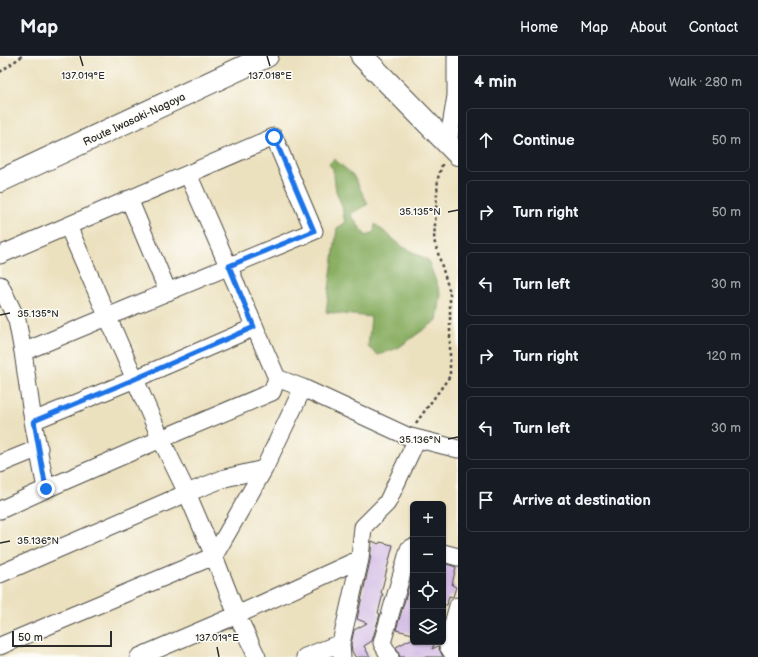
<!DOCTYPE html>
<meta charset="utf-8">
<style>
:root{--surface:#171b24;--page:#242831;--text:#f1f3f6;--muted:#9ea1a6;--line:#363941}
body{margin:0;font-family:"Balsamiq Sans",sans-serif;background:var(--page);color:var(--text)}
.controls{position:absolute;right:12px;bottom:12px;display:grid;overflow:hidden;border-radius:6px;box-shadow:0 1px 3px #0004}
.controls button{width:36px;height:36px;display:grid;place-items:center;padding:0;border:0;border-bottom:1px solid var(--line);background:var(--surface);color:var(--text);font:20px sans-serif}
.scale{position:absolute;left:12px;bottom:10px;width:100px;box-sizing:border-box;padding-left:4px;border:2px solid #2b2b2b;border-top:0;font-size:11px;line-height:14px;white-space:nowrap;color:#2b2b2b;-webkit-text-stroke:3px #fdfcf7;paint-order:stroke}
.stop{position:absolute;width:12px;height:12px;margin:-9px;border:3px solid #1a73e8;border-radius:50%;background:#fff}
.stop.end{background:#1a73e8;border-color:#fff;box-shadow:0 1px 4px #0008}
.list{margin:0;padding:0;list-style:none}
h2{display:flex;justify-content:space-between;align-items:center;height:52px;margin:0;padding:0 16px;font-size:17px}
h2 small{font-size:13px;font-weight:400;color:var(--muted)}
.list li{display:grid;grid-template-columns:26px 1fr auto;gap:12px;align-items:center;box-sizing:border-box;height:64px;margin:0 8px 8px;padding:0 8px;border:1px solid var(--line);border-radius:6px}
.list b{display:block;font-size:15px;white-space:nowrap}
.list em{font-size:13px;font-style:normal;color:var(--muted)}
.icon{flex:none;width:22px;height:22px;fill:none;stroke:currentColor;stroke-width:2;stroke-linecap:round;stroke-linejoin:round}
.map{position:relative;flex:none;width:458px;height:601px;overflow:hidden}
header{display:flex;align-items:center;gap:24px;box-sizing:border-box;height:56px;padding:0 20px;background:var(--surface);border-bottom:1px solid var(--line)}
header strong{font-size:19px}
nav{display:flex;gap:22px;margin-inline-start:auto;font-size:14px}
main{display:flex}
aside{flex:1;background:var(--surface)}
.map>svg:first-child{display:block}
.forest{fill:#8aaf63;stroke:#5a6d47}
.building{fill:#ccb1e2}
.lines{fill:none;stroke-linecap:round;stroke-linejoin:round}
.minor-casing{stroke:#484641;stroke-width:19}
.major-casing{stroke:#484641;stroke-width:24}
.path{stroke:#484641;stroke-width:2.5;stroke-dasharray:3 3;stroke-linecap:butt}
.minor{stroke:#fff;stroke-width:17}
.major{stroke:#fff;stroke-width:22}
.route{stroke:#1a73e8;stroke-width:5}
.ticks{fill:none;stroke:#2b2b2b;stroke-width:1.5}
.labels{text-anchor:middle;stroke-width:3;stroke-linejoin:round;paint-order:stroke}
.street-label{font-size:11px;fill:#2b2b2b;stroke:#fdfcf7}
.ticks-label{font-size:10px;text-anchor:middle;fill:#2b2b2b;stroke:#fdfcf7;stroke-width:3;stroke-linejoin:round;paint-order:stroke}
</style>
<header>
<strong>Map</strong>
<nav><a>Home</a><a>Map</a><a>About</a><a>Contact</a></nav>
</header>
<main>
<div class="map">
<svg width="458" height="601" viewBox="0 0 458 601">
<rect width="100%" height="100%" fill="#fdfcf7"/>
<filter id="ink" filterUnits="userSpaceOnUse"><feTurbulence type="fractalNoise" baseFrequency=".025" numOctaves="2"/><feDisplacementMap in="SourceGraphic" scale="8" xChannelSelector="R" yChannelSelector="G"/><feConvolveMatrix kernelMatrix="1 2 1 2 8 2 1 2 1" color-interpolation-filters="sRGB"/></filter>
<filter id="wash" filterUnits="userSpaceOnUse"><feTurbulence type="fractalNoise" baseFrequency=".012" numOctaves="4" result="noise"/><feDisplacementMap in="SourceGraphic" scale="16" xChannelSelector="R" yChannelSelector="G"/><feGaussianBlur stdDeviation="0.9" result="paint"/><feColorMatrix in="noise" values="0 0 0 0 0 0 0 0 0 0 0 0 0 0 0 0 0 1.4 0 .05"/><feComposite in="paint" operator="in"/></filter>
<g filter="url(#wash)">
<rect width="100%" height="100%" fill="#ece1bf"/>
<path class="forest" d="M 334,103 L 353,119 L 368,148 L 350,158 L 366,180 L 374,176 L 375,168 L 403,191 L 428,204 L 441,239 L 437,264 L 398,292 L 378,299 L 368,291 L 371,261 L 326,256 L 337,172 L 345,167 L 342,150 L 336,135 L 333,113 L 329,108 Z"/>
<g id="blocks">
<path class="building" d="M 372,485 L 379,488 L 380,486 L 393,489 L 381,537 L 383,538 L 378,557 L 380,558 L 372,585 L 364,590 L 370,601 L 355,601 L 352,595 L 351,588 L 354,574 L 367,567 L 357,563 L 370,505 Z
M 443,507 L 456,511 L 452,529 L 456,531 L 453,541 L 449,540 L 447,549 L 443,549 Z
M 412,520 L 413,520 L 413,578 L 396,574 Z
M 413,582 L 413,586 L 435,586 L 432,593 L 438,590 L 443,601 L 400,601 L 396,591 Z"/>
</g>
</g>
<g filter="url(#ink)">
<use href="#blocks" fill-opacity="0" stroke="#484641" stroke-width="1"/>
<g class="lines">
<g class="minor-casing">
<path id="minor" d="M 448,88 L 456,40 L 456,0
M 188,118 L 277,322
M 129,143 L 168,236
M 68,170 L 161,383 L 187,437 L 214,500 L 237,559 L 257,601
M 0,199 L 274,81 L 314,175 L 23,296
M 0,229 L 17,264 L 23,296 L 33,365 L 46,433 L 0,454
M 33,365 L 135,323 L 255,271
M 0,408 L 39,392
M 46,433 L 161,383 L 272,336 L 277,322 L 303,332 L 407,380 L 458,393
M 443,497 L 458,501
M 0,518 L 187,437 L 225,422 L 264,413
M 0,590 L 214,500 L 264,413 L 303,332
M 139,601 L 237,559 L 360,503
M 305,601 L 341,587
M 342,601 L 341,587 L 360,503 L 363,471 L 387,447 L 417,383
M 390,601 L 382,587 L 409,493 L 413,491
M 455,601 L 448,590 L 448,586 L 458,550"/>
</g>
<g class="major-casing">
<path id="major" d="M 362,0 L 458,98
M 0,125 L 267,0"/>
</g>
<path class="path" d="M 0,16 L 22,0
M 416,367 L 450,320 L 450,237 L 434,184 L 438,122 L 443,106"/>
<use href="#minor" class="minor"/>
<use href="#major" class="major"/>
</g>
</g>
<g class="lines" filter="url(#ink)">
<path class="route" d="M 46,433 L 34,365 L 135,323 L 254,271 L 229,210 L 314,175 L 274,81"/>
</g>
<path class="ticks" d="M 80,0 L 83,10M 267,0 L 270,10M 448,156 L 458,154M 0,259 L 10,257M 448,383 L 458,381M 0,487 L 10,485M 217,591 L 219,601"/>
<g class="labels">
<g class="street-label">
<text transform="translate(134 63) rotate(-25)" y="4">Route Iwasaki-Nagoya</text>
</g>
</g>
<g class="ticks-label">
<text x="83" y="23">137.019°E</text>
<text x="270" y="23">137.018°E</text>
<text x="420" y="159">35.135°N</text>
<text x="38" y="261">35.135°N</text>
<text x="420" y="387">35.136°N</text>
<text x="38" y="488">35.136°N</text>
<text x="217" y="585">137.019°E</text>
</g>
</svg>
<div class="controls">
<button>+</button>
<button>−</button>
<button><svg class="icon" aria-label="locate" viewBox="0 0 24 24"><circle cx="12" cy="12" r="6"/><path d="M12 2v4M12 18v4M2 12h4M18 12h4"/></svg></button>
<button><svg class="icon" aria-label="layers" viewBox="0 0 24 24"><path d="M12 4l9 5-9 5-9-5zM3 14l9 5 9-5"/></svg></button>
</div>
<div class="scale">50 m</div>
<div class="stop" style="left:274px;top:81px"></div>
<div class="stop end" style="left:46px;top:433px"></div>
</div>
<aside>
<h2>4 min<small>Walk · 280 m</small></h2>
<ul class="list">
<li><svg class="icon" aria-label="ahead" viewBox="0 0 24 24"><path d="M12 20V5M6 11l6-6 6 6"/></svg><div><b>Continue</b></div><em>50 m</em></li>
<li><svg class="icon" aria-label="right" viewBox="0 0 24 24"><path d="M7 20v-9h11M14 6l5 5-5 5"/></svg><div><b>Turn right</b></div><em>50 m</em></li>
<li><svg class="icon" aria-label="left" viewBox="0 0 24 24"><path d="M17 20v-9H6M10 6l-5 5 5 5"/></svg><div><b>Turn left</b></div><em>30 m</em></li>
<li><svg class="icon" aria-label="right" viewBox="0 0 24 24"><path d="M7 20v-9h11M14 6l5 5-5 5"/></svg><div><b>Turn right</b></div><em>120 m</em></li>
<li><svg class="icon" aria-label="left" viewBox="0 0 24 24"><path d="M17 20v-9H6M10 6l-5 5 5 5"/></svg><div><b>Turn left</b></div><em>30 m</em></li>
<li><svg class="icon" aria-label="arrive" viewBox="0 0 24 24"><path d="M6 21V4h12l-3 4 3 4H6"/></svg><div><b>Arrive at destination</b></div></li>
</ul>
</aside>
</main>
